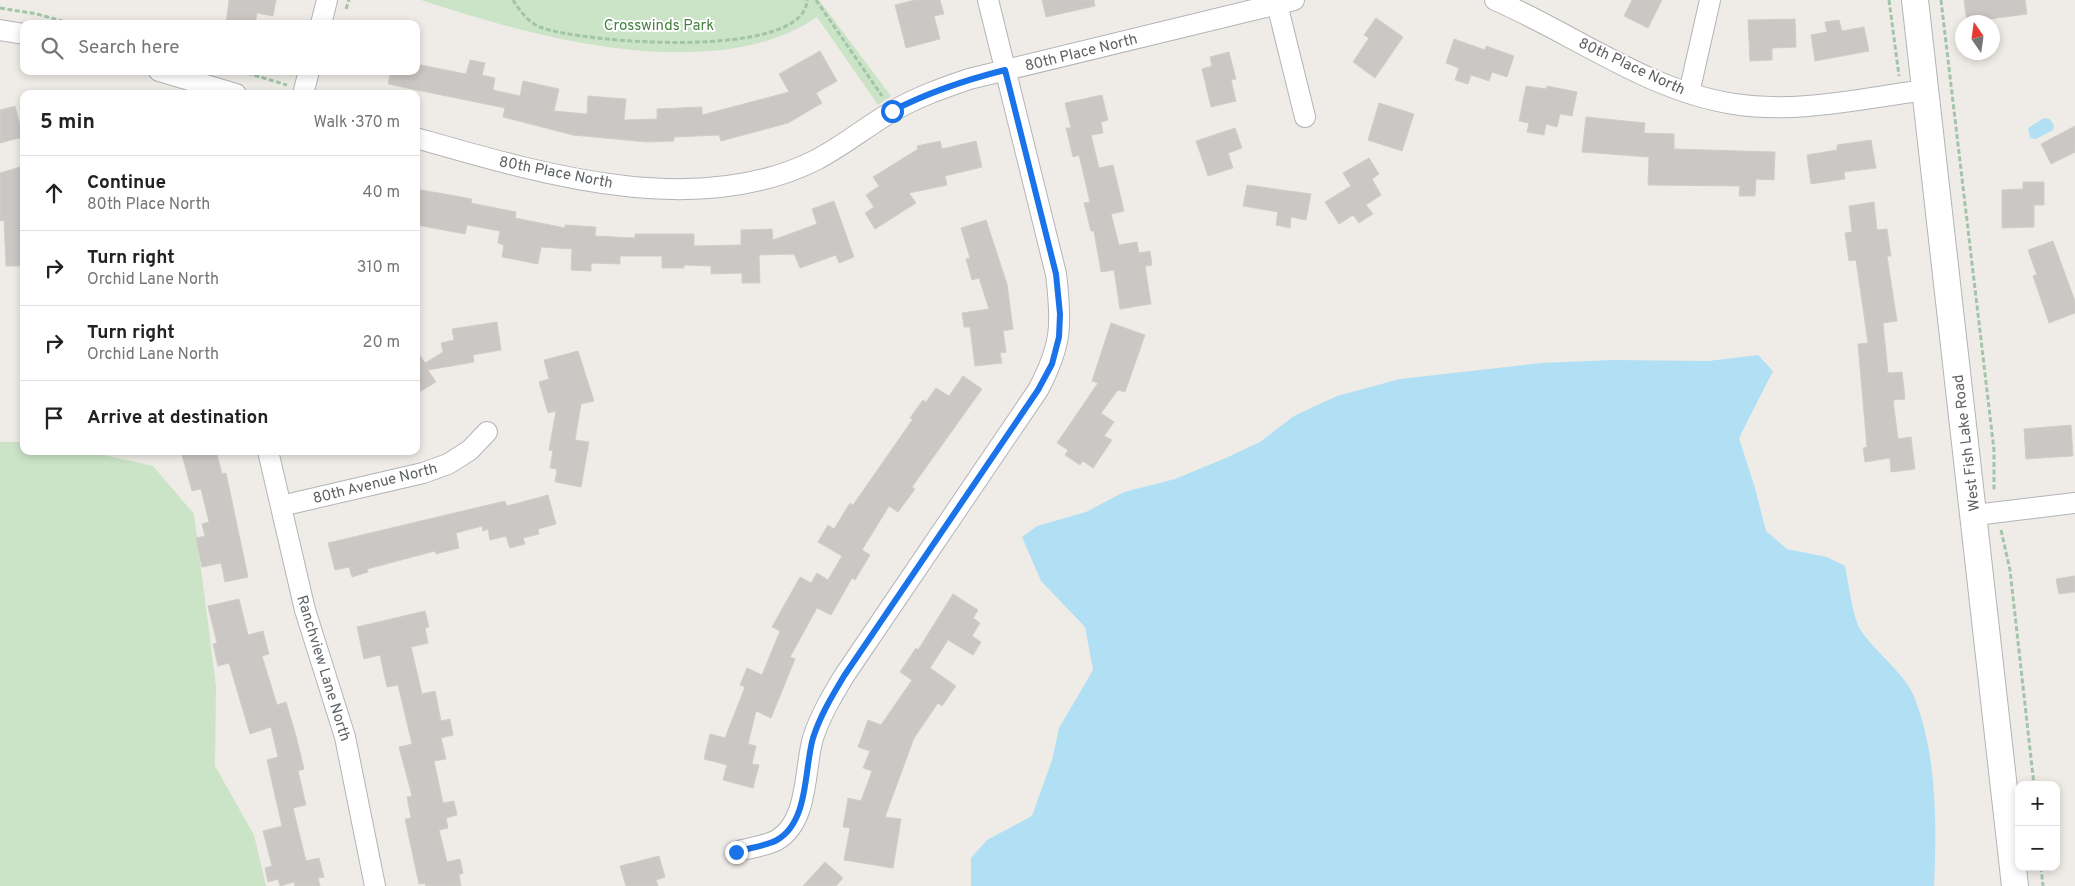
<!DOCTYPE html>
<meta charset="utf-8">
<style>
:root{--surface:#fff;--page:#f2f2f2;--text:#222;--muted:#767676;--line:#e0e0e0}
body{margin:0;font-family:Overpass,sans-serif;background:var(--page);color:var(--text)}
.controls{position:absolute;right:15px;bottom:15px;display:grid;overflow:hidden;border-radius:10px;box-shadow:0 2px 8px #0003}
.controls button{width:45px;height:45px;display:grid;place-items:center;padding:0;border:0;border-bottom:1px solid var(--line);background:var(--surface);color:var(--text);font:25px sans-serif}
.compass{position:absolute;left:1955px;top:15px;width:45px;height:45px;border-radius:50%;background:var(--surface);box-shadow:0 2px 8px #0003;rotate:347deg}
.stop{position:absolute;width:15px;height:15px;margin:-11px;border:4px solid #1a73e8;border-radius:50%;background:#fff}
.stop.end{background:#1a73e8;border-color:#fff;box-shadow:0 1px 5px #0008}
.list{margin:0;padding:0;list-style:none}
h2{display:flex;justify-content:space-between;align-items:center;height:65px;margin:0;padding:0 20px;font-size:21px}
h2 small{font-size:16px;font-weight:400;color:var(--muted)}
.list li{display:grid;grid-template-columns:32px 1fr auto;gap:15px;align-items:center;box-sizing:border-box;height:75px;padding:0 20px;border-top:1px solid var(--line)}
.list b{display:block;font-size:19px;white-space:nowrap}
.list p{margin:0;font-size:16px;white-space:nowrap;color:var(--muted)}
.list em{font-size:16px;font-style:normal;color:var(--muted)}
.icon{flex:none;width:28px;height:28px;fill:none;stroke:currentColor;stroke-width:2;stroke-linecap:round;stroke-linejoin:round}
.map{position:relative;flex:none;width:2075px;height:886px;overflow:hidden}
.search{position:absolute;background:var(--surface);box-shadow:0 2px 8px #0003;left:20px;top:20px;width:400px;height:55px;display:flex;align-items:center;gap:12px;box-sizing:border-box;padding:0 18px;border-radius:10px;color:var(--muted);font-size:19px}
.panel{position:absolute;background:var(--surface);box-shadow:0 2px 8px #0003;left:20px;top:90px;width:400px;height:365px;border-radius:10px}
.map>svg:first-child{display:block}
.green{fill:#cbe3c7}
.water{fill:#b1e0f5}
.building{fill:#cac7c4;stroke:#d3cdc6}
.lines{fill:none;stroke-linecap:round;stroke-linejoin:round}
.minor-casing{stroke:#b2b4b7;stroke-width:22}
.tertiary-casing{stroke:#b2b4b7;stroke-width:28}
.path{stroke:#a2c5a8;stroke-width:3;stroke-dasharray:5 2.5;stroke-linecap:butt}
.minor{stroke:#fff;stroke-width:20}
.tertiary{stroke:#fff;stroke-width:26}
.route{stroke:#1a73e8;stroke-width:6}
.labels{text-anchor:middle;stroke-width:4;stroke-linejoin:round;paint-order:stroke}
.park-label{font-size:15px;fill:#468240;stroke:#fff}
.street-label{font-size:15px;fill:#5e6265;stroke:#fff}
</style>
<div class="map">
<svg width="2075" height="886" viewBox="0 0 2075 886">
<rect width="100%" height="100%" fill="#efece7"/>
<path class="green" d="M 421,0 L 819,0 L 891,96 L 878,105 L 817,17 C 714,88 530,36 421,0 Z
M 0,442 L 24,442 L 24,451 L 86,451 L 153,466 L 194,514 L 216,686 L 215,766 L 254,835 L 266,886 L 0,886 Z"/>
<path class="water" d="M 2044,118 L 2050,119 L 2054,126 L 2053,130 L 2036,139 L 2030,138 L 2028,128 Z
M 1758,355 L 1773,371 L 1739,438 L 1755,488 L 1766,531 L 1787,549 L 1827,557 L 1845,566 C 1848,581 1853,617 1860,629 C 1873,650 1903,672 1913,694 C 1937,751 1937,825 1934,886 L 971,886 L 971,858 L 987,840 L 1032,816 L 1052,760 L 1059,728 L 1093,670 L 1085,627 L 1041,581 L 1022,537 L 1037,526 L 1086,512 L 1124,492 L 1175,479 L 1228,457 L 1260,442 L 1294,416 L 1337,396 L 1400,379 L 1541,363 L 1612,360 L 1708,361 Z"/>
<path class="building" d="M 229,0 L 276,0 L 273,16 L 257,13 L 255,24 L 226,24 Z
M 915,0 L 940,0 L 944,14 L 934,16 L 940,39 L 906,48 L 895,5 Z
M 1042,0 L 1094,0 L 1095,6 L 1046,17 Z
M 1632,0 L 1662,0 L 1648,28 L 1624,16 Z
M 1964,0 L 2025,0 L 2027,14 L 1967,22 Z
M 1376,18 L 1403,37 L 1375,78 L 1353,62 L 1369,38 L 1364,35 Z
M 1795,19 L 1796,47 L 1772,48 L 1772,60 L 1750,61 L 1748,20 Z
M 1839,20 L 1842,31 L 1864,27 L 1869,51 L 1815,61 L 1811,35 L 1827,32 L 1825,22 Z
M 1454,39 L 1485,50 L 1486,46 L 1514,56 L 1507,77 L 1492,72 L 1489,81 L 1471,75 L 1468,84 L 1455,80 L 1459,68 L 1446,63 Z
M 820,51 L 837,81 L 816,93 L 822,103 L 788,123 L 721,141 L 719,135 L 674,137 L 674,141 L 647,142 L 573,135 L 503,117 L 505,108 L 388,84 L 391,71 L 416,71 L 416,64 L 466,74 L 470,60 L 485,63 L 482,75 L 495,78 L 493,90 L 520,96 L 523,81 L 559,89 L 554,111 L 587,114 L 588,96 L 626,99 L 624,120 L 657,119 L 657,109 L 702,107 L 702,115 L 789,92 L 779,74 Z
M 1229,52 L 1236,79 L 1231,80 L 1236,101 L 1211,107 L 1202,69 L 1212,66 L 1210,57 Z
M 1526,86 L 1546,89 L 1547,86 L 1577,92 L 1572,116 L 1560,114 L 1557,127 L 1546,124 L 1544,135 L 1527,132 L 1529,123 L 1519,121 Z
M 1102,95 L 1108,120 L 1101,122 L 1103,133 L 1091,135 L 1099,168 L 1113,165 L 1124,211 L 1111,214 L 1119,245 L 1137,242 L 1139,253 L 1150,251 L 1152,265 L 1145,266 L 1151,304 L 1120,309 L 1114,270 L 1101,272 L 1094,231 L 1091,231 L 1084,203 L 1090,202 L 1079,155 L 1073,157 L 1066,128 L 1071,128 L 1065,103 Z
M 1379,103 L 1414,114 L 1402,151 L 1368,140 Z
M 15,106 L 23,137 L 0,143 L 0,110 Z
M 1586,117 L 1645,123 L 1644,133 L 1674,134 L 1674,149 L 1775,152 L 1774,180 L 1756,179 L 1755,196 L 1739,196 L 1740,186 L 1648,185 L 1649,157 L 1582,152 Z
M 2075,126 L 2075,152 L 2051,164 L 2041,144 Z
M 1235,128 L 1242,148 L 1228,153 L 1233,168 L 1208,176 L 1196,141 Z
M 1871,140 L 1876,168 L 1844,172 L 1845,179 L 1811,184 L 1807,155 L 1837,150 L 1837,145 Z
M 940,141 L 942,149 L 976,141 L 982,167 L 945,176 L 947,185 L 909,193 L 916,203 L 875,229 L 865,213 L 874,207 L 866,195 L 879,186 L 873,177 L 918,149 L 917,146 Z
M 1369,158 L 1379,174 L 1372,179 L 1381,195 L 1366,205 L 1373,214 L 1359,223 L 1353,215 L 1339,224 L 1325,202 L 1351,186 L 1343,173 Z
M 20,167 L 24,180 L 24,266 L 6,266 L 4,220 L 0,221 L 0,173 Z
M 2023,182 L 2044,182 L 2044,205 L 2034,205 L 2034,227 L 2002,228 L 2002,190 L 2023,189 Z
M 1247,185 L 1311,194 L 1306,220 L 1291,217 L 1290,228 L 1276,225 L 1278,212 L 1243,206 Z
M 416,189 L 472,199 L 471,203 L 516,212 L 515,218 L 565,228 L 565,225 L 596,227 L 595,236 L 635,238 L 635,234 L 694,234 L 694,246 L 741,245 L 741,230 L 772,229 L 773,240 L 817,224 L 812,209 L 834,201 L 854,257 L 839,263 L 836,255 L 800,268 L 794,254 L 759,255 L 760,283 L 742,283 L 742,273 L 711,274 L 711,266 L 684,265 L 684,268 L 662,268 L 662,256 L 620,256 L 620,264 L 591,263 L 591,271 L 571,270 L 572,249 L 541,247 L 538,264 L 502,257 L 504,245 L 498,243 L 500,231 L 467,225 L 465,234 L 417,225 L 420,208 L 416,208 Z
M 1874,202 L 1877,230 L 1887,229 L 1891,256 L 1887,256 L 1897,321 L 1883,323 L 1888,373 L 1902,372 L 1905,399 L 1893,400 L 1898,439 L 1911,437 L 1915,469 L 1891,472 L 1890,458 L 1865,462 L 1863,448 L 1867,447 L 1858,344 L 1868,343 L 1856,260 L 1849,261 L 1845,233 L 1852,232 L 1849,206 Z
M 986,220 L 1007,284 L 1013,329 L 1003,331 L 1006,352 L 1000,353 L 1002,363 L 975,366 L 970,327 L 964,327 L 962,313 L 989,309 L 979,278 L 972,280 L 966,259 L 970,258 L 961,228 Z
M 2053,241 L 2075,301 L 2075,313 L 2049,323 L 2033,276 L 2037,275 L 2028,250 Z
M 497,322 L 501,350 L 473,355 L 474,362 L 428,370 L 436,382 L 416,394 L 416,349 L 425,363 L 443,352 L 441,343 L 454,340 L 452,329 Z
M 1111,323 L 1145,335 L 1125,392 L 1118,390 L 1101,413 L 1114,422 L 1104,436 L 1112,440 L 1093,468 L 1083,461 L 1080,465 L 1065,455 L 1068,450 L 1057,443 L 1098,383 L 1092,381 Z
M 578,351 L 594,401 L 581,404 L 575,440 L 589,442 L 581,487 L 555,482 L 557,469 L 550,468 L 553,451 L 549,450 L 556,411 L 548,413 L 539,382 L 549,379 L 544,360 Z
M 963,376 L 982,389 L 912,487 L 915,489 L 898,512 L 889,506 L 862,550 L 870,555 L 855,580 L 852,578 L 831,615 L 817,608 L 790,657 L 795,659 L 771,718 L 756,711 L 748,744 L 756,746 L 752,764 L 759,765 L 753,788 L 723,780 L 727,765 L 704,759 L 710,734 L 725,738 L 745,687 L 740,685 L 747,668 L 762,675 L 780,631 L 772,627 L 800,577 L 811,583 L 817,573 L 828,580 L 842,556 L 818,542 L 828,525 L 834,529 L 850,503 L 853,505 L 913,419 L 910,418 L 923,400 L 926,402 L 936,388 L 949,396 Z
M 2071,425 L 2073,456 L 2026,459 L 2024,429 Z
M 198,451 L 216,451 L 222,474 L 226,473 L 248,577 L 225,582 L 221,563 L 202,567 L 196,538 L 205,536 L 202,524 L 209,522 L 201,489 L 192,491 L 182,455 Z
M 548,495 L 556,524 L 538,529 L 539,534 L 523,538 L 525,544 L 510,548 L 506,536 L 490,540 L 488,529 L 483,531 L 482,526 L 456,533 L 459,548 L 436,554 L 435,551 L 367,569 L 368,572 L 352,577 L 349,567 L 335,570 L 328,543 L 505,501 L 507,506 Z
M 2075,576 L 2075,592 L 2059,594 L 2056,579 Z
M 953,594 L 978,610 L 973,618 L 980,623 L 972,636 L 981,642 L 973,655 L 948,640 L 930,668 L 956,686 L 942,706 L 938,703 L 914,738 L 885,817 L 901,819 L 893,868 L 844,860 L 850,828 L 843,827 L 848,798 L 861,801 L 872,771 L 863,768 L 870,751 L 858,747 L 868,720 L 881,725 L 912,680 L 900,672 L 916,648 L 918,650 Z
M 239,599 L 248,635 L 263,631 L 269,654 L 262,656 L 277,705 L 286,702 L 296,736 L 304,769 L 298,771 L 306,805 L 293,808 L 306,861 L 319,858 L 324,877 L 318,878 L 320,886 L 295,886 L 294,882 L 280,886 L 278,879 L 268,882 L 265,868 L 272,866 L 263,831 L 282,826 L 267,760 L 278,757 L 271,727 L 250,734 L 229,663 L 218,666 L 213,644 L 217,643 L 208,606 Z
M 425,611 L 429,627 L 425,628 L 428,643 L 411,647 L 422,694 L 435,691 L 441,721 L 450,719 L 453,735 L 441,738 L 446,759 L 434,761 L 443,803 L 454,801 L 457,815 L 446,818 L 448,828 L 439,830 L 447,862 L 460,859 L 463,873 L 459,875 L 461,886 L 426,886 L 425,883 L 419,884 L 405,819 L 411,818 L 407,797 L 412,796 L 399,747 L 412,744 L 398,685 L 387,687 L 380,655 L 364,659 L 357,627 Z
M 659,856 L 665,877 L 656,880 L 658,886 L 626,886 L 620,866 Z
M 825,862 L 843,878 L 836,886 L 803,886 Z"/>
<g class="lines">
<g class="minor-casing">
<path id="minor" d="M 1495,0 C 1574,34 1648,91 1734,104 C 1797,114 1863,98 1926,90
M 1277,4 L 1305,117
M 321,24 L 327,0
M 0,30 L 24,34
M 159,71 L 236,94
M 1689,93 L 1710,0
M 303,94 L 309,71
M 416,138 C 539,173 694,221 816,160 C 843,146 867,126 893,111 C 917,97 943,88 969,79 L 1294,0
M 268,451 L 305,610 L 345,737 L 375,886
M 281,506 L 423,473 L 448,464 L 470,450 L 487,432
M 1975,515 L 2075,503
M 736,852 C 748,848 766,846 777,840 C 809,821 804,769 813,738 C 820,716 832,696 844,676 L 1038,390 C 1062,345 1062,324 1056,274 L 988,0"/>
</g>
<g class="tertiary-casing">
<path id="tertiary" d="M 1915,0 L 2015,886"/>
</g>
<path class="path" d="M 513,0 C 519,10 529,23 540,27 C 580,43 805,61 807,0
M 816,0 L 882,96
M 1889,0 L 1899,76
M 1941,0 L 1994,450 L 1994,492
M 0,8 L 37,14 L 73,24
M 346,9 L 349,0
M 240,71 L 287,85
M 2001,530 L 2010,570 L 2034,785
M 2041,867 L 2043,886"/>
<use href="#minor" class="minor"/>
<use href="#tertiary" class="tertiary"/>
</g>
<g class="lines">
<path class="route" d="M 736,852 C 748,848 766,846 777,840 C 809,822 804,769 813,738 C 820,716 832,696 844,676 L 1038,390 L 1052,364 L 1059,337 L 1060,314 L 1056,274 L 1005,70 C 965,80 929,92 892,111"/>
</g>
<g class="labels">
<g class="park-label">
<text x="659" y="30">Crosswinds Park</text>
</g>
<g class="street-label">
<text transform="translate(1081 52) rotate(-14)" y="5">80th Place North</text>
<text transform="translate(1632 66) rotate(25)" y="5">80th Place North</text>
<text transform="translate(556 172) rotate(11)" y="5">80th Place North</text>
<text transform="translate(1966 443) rotate(-97)" y="5">West Fish Lake Road</text>
<text transform="translate(375 483) rotate(-14)" y="5">80th Avenue North</text>
<text transform="translate(324 668) rotate(73)" y="5">Ranchview Lane North</text>
</g>
</g>
</svg>
<div class="controls">
<button>+</button>
<button>−</button>
</div>
<svg class="compass" viewBox="-18 -18 36 36"><path d="M0-13l5 13h-10z" fill="#e53935"/><path d="M0 13l5-13h-10z" fill="#767676"/></svg>
<div class="stop" style="left:892px;top:111px"></div>
<div class="stop end" style="left:736px;top:852px"></div>
<div class="search"><svg class="icon" aria-label="search" viewBox="0 0 24 24"><circle cx="10" cy="10" r="6"/><path d="M15 15l6 6"/></svg>Search here</div>
<section class="panel">
<h2>5 min<small>Walk · 370 m</small></h2>
<ul class="list">
<li><svg class="icon" aria-label="ahead" viewBox="0 0 24 24"><path d="M12 20V5M6 11l6-6 6 6"/></svg><div><b>Continue</b><p>80th Place North</p></div><em>40 m</em></li>
<li><svg class="icon" aria-label="right" viewBox="0 0 24 24"><path d="M7 20v-9h11M14 6l5 5-5 5"/></svg><div><b>Turn right</b><p>Orchid Lane North</p></div><em>310 m</em></li>
<li><svg class="icon" aria-label="right" viewBox="0 0 24 24"><path d="M7 20v-9h11M14 6l5 5-5 5"/></svg><div><b>Turn right</b><p>Orchid Lane North</p></div><em>20 m</em></li>
<li><svg class="icon" aria-label="arrive" viewBox="0 0 24 24"><path d="M6 21V4h12l-3 4 3 4H6"/></svg><div><b>Arrive at destination</b></div></li>
</ul>
</section>
</div>
